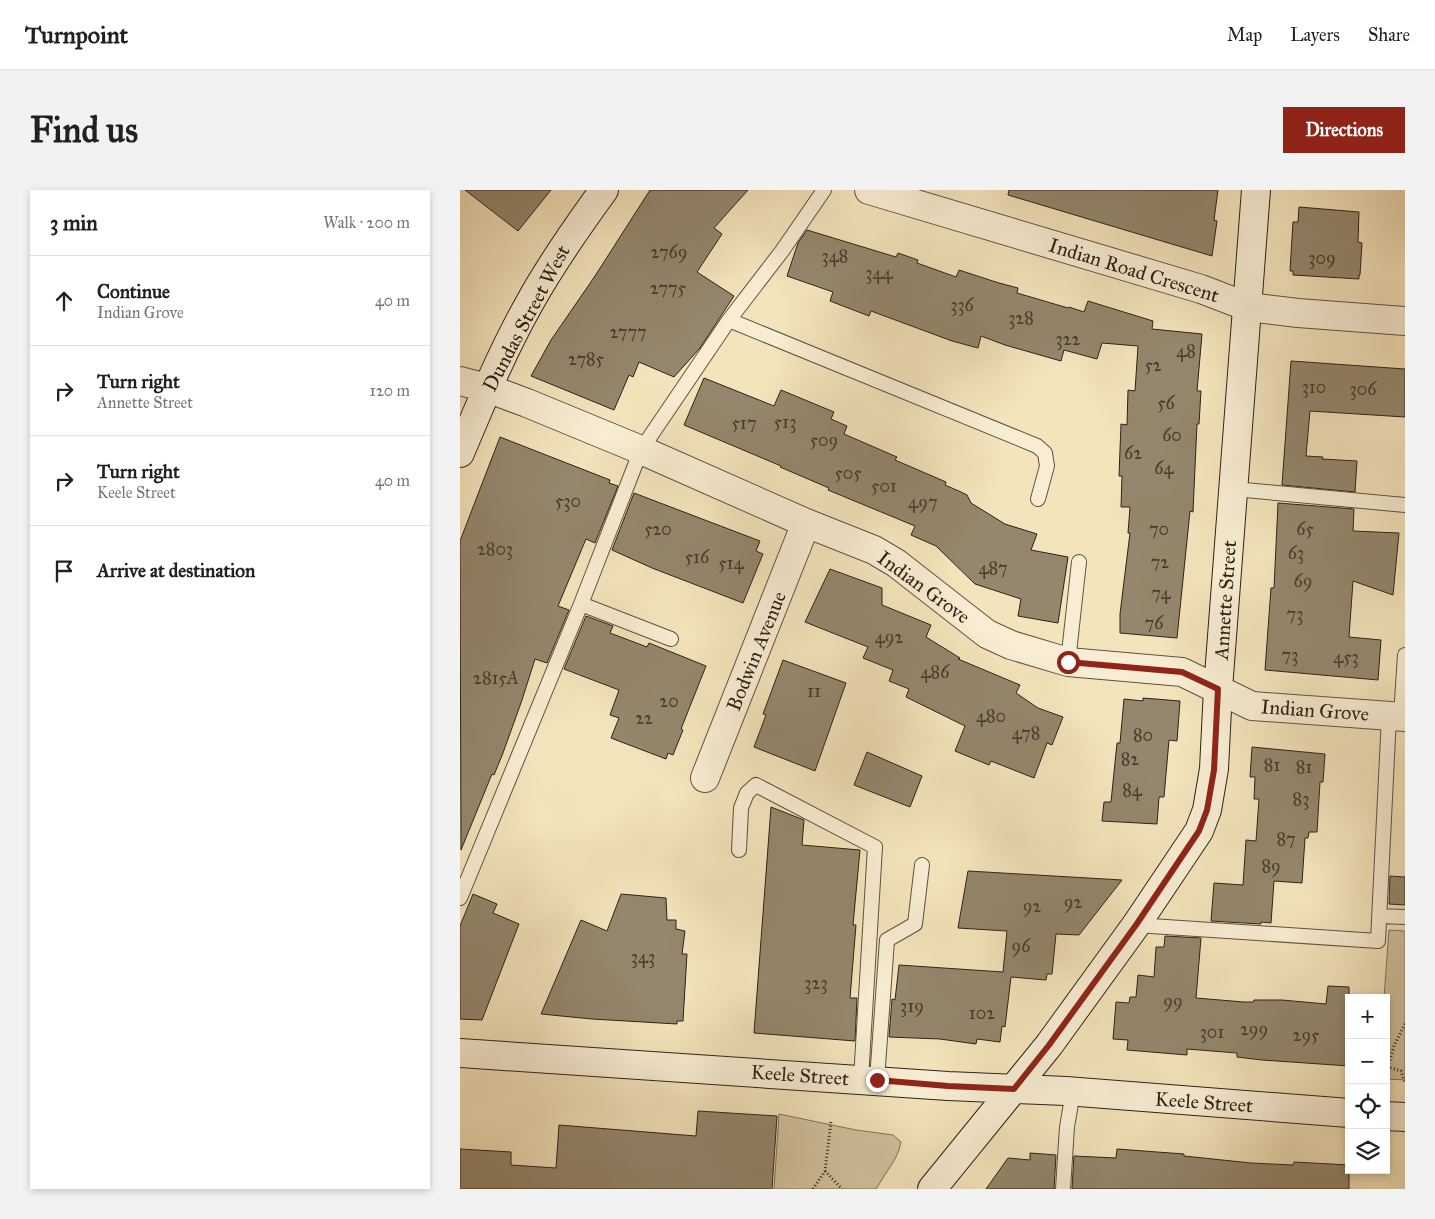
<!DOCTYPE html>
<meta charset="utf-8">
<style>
:root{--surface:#fff;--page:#f2f2f2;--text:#202124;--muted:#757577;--line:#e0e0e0;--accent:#8f2418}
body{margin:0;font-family:"IM FELL Great Primer",serif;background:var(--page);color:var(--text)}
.controls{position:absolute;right:15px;bottom:15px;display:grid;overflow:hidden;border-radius:0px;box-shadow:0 2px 8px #0003}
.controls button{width:45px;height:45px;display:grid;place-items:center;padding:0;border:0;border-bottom:1px solid var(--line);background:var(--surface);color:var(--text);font:25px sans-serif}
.stop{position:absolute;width:15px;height:15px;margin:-11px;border:4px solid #8f2418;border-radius:50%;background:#fff}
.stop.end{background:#8f2418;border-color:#fff;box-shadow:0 1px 5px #0008}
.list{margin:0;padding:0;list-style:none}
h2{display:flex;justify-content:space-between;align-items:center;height:65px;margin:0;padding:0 20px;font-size:21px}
h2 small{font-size:16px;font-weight:400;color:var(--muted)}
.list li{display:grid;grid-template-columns:32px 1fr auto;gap:15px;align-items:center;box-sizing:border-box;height:90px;padding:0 20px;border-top:1px solid var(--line)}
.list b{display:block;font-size:19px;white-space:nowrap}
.list p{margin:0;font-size:16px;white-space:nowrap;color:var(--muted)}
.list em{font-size:16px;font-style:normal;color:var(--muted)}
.icon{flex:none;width:28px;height:28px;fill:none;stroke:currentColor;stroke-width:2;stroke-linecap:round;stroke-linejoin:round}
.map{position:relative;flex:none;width:945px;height:999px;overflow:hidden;border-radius:0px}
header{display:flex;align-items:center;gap:30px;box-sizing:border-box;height:70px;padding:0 25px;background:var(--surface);border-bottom:1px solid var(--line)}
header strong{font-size:24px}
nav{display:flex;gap:28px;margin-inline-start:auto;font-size:18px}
.intro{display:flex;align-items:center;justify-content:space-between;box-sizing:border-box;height:120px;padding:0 30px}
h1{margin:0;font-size:35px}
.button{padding:12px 22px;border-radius:0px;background:var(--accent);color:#fff;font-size:18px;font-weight:700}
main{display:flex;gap:30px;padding:0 30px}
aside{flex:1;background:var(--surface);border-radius:0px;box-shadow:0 2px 8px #0003}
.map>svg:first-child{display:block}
.green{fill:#d2c39f;stroke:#7f725c}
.building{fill:#94876d;stroke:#2c2219}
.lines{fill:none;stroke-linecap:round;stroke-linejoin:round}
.lane-casing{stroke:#5e5242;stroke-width:16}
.street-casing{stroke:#5e5242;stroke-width:30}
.secondary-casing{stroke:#2c2219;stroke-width:30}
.path{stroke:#2c2219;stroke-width:3;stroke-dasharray:1 2.5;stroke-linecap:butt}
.lane{stroke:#f8edd3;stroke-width:14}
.street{stroke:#f8edd3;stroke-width:28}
.secondary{stroke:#f8edd3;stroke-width:28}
.route{stroke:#8f2418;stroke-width:6}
.labels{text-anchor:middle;stroke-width:4;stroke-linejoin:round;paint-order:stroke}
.number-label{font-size:18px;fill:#463b2e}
.street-label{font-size:20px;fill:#2c2219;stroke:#f8edd3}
</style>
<header>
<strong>Turnpoint</strong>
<nav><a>Map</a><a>Layers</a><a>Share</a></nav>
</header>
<div class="intro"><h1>Find us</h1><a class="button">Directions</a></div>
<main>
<aside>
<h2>3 min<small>Walk · 200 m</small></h2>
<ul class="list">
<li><svg class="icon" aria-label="ahead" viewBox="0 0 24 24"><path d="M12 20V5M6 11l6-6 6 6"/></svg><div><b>Continue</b><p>Indian Grove</p></div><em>40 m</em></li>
<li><svg class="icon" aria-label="right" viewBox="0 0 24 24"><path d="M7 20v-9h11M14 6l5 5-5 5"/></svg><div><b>Turn right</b><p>Annette Street</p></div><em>120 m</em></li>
<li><svg class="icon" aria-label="right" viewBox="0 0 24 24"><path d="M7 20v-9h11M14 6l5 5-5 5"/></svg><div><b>Turn right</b><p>Keele Street</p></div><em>40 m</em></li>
<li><svg class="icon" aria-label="arrive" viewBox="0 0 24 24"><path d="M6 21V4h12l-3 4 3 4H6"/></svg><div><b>Arrive at destination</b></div></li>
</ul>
</aside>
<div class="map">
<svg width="945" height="999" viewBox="0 0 945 999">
<rect width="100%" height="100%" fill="#f4e4bb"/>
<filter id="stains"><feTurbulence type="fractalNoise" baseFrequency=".004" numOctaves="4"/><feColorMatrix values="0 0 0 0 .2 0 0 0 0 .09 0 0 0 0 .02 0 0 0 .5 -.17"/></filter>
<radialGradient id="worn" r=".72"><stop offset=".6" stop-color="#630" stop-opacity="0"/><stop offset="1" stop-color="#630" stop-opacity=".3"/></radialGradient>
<path class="green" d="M 929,740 L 945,741 L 945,890 L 926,889 L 926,808 L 924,808 Z
M 319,924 L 396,940 L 433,945 L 441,952 L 439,960 L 435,969 L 416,999 L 314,999 Z"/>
<path class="building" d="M 5,0 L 91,0 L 58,41 Z
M 190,0 L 288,0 L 254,38 L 262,44 L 237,82 L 274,106 L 240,158 L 214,187 L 179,172 L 173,187 L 169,185 L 154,220 L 71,186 L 91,150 L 135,86 Z
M 549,0 L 758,0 L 754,30 L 757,31 L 752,66 L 548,5 Z
M 839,17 L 899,22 L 898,52 L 902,53 L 900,85 L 899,85 L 899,89 L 833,85 L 833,81 L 830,81 L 833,32 L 838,32 Z
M 347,40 L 436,67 L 438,63 L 458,70 L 457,73 L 496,87 L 499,80 L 539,93 L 558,98 L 557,103 L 608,118 L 609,117 L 624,122 L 628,111 L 693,131 L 692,139 L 742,144 L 737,201 L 741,201 L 739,234 L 737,234 L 733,322 L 730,321 L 717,448 L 660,443 L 660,424 L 670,343 L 668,343 L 670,317 L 661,317 L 662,286 L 659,286 L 661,234 L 667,235 L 668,200 L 675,201 L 678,156 L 642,153 L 637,169 L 604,160 L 601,171 L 545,155 L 521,146 L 518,158 L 492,151 L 411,121 L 409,126 L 370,111 L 373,102 L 327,86 L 338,53 Z
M 831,171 L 945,179 L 945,227 L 850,221 L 846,266 L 863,267 L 862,269 L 897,271 L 895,302 L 822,295 Z
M 244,188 L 314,216 L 321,200 L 374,222 L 371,229 L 387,236 L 384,244 L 437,267 L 435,270 L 486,292 L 485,295 L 501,302 L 507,305 L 511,313 L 545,334 L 577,344 L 571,360 L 608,367 L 598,433 L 558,426 L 561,409 L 515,394 L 476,356 L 451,345 L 455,336 L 368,300 L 369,298 L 320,277 L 321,276 L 224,235 Z
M 40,247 L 150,290 L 149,293 L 158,296 L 135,353 L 126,349 L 98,416 L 109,420 L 87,473 L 75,469 L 62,510 L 43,563 L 34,585 L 32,584 L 1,660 L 0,351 Z
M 174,303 L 300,351 L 296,361 L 303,364 L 283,413 L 192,378 L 152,360 Z
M 818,313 L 894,319 L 893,341 L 939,343 L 933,405 L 893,391 L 889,447 L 921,450 L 918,490 L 805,480 L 811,398 L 814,398 Z
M 370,379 L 422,398 L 422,415 L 471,435 L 466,447 L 500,468 L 498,469 L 560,495 L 556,503 L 578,518 L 603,527 L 592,555 L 587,553 L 574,588 L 531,571 L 529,575 L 495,561 L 505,536 L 446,507 L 449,499 L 429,491 L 433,480 L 403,468 L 408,457 L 345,432 Z
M 126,426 L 153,436 L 150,443 L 187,457 L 189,453 L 246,476 L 221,539 L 223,540 L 213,565 L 208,563 L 206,569 L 151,548 L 159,528 L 150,525 L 159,500 L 104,479 Z
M 323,470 L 386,493 L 355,581 L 294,557 L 306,525 L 303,524 Z
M 683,508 L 720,511 L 717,551 L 709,550 L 704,607 L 699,607 L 697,634 L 642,631 L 644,612 L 651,612 L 657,553 L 660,553 L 664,509 L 683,511 Z
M 792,557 L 865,564 L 863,592 L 860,592 L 857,642 L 849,642 L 848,648 L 845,648 L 842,693 L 814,691 L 811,733 L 801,732 L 801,734 L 751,731 L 754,693 L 783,695 L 786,650 L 796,651 L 799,609 L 794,609 L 795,587 L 790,587 Z
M 407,562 L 462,586 L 450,617 L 394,595 Z
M 311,617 L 344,630 L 342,655 L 400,660 L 393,735 L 396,735 L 390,808 L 397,808 L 395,851 L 294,843 Z
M 508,681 L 662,690 L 619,745 L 596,744 L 592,784 L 587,784 L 586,790 L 551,787 L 545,837 L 542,836 L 540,852 L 517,849 L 516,854 L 480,849 L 429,847 L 432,809 L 435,810 L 439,775 L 543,782 L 547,741 L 498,738 Z
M 930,686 L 945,687 L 945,715 L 929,714 Z
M 13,704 L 37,714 L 33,723 L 59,734 L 22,830 L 0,829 L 0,736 Z
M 161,704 L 206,708 L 207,730 L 216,730 L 216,739 L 225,741 L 222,764 L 227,764 L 223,831 L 217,831 L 217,834 L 132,829 L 81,824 L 121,730 L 147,741 Z
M 705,746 L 741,748 L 736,808 L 784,812 L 793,812 L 794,810 L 822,810 L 866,814 L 868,796 L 889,797 L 889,876 L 802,870 L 777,867 L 777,863 L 727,859 L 727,865 L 667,860 L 668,850 L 653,849 L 656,812 L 669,813 L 670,807 L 676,807 L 678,785 L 694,787 L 696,757 L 704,757 Z
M 238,921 L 317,926 L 312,999 L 0,999 L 0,959 L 51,962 L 51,975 L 96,978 L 99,935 L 236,946 Z
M 657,959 L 724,964 L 724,966 L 791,973 L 833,975 L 834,972 L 889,975 L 889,999 L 612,999 L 614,966 L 656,968 Z
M 570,963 L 596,965 L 594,999 L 526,999 L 548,968 L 570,970 Z"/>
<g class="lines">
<g class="lane-casing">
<path id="lane" d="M 269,130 L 577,256 L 585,263 L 587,276 L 578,309
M 774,299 L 945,315
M 121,414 L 211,449
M 608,472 L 619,372
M 941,526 L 945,465
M 279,660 L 281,618 L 287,603 L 296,595 L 415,657 L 401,889
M 0,708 L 121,414 L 181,260 L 269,130 L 322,61 L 364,0
M 920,726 L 945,727
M 676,735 L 918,751 L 929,526
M 417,890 L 427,750 L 455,734 L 462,675
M 603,999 L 607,937 L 613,902"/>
</g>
<g class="street-casing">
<path id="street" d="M 409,0 L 741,99 L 788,117 L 838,123 L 945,131
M 0,191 L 27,198 L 67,213 L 181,260 L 346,333 L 414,360 L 436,373 L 527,444 L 551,455 L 608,472 L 722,482 L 792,516 L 945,527
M 245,588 L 346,333"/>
</g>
<g class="secondary-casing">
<path id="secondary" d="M 0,263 C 21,213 42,162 69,114 C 91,74 117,37 144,0
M 0,863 L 488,896 L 606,901 L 889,923
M 926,926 L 945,927
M 472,999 L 589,855 L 676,735 L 739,641 L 747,620 L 754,579 L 758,499 L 796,0"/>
</g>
<path class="path" d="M 945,834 L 934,856 L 928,877 L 941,881 L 945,893
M 365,981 L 382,999
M 353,999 L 365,981 L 371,931"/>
<use href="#lane" class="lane"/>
<use href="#street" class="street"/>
<use href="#secondary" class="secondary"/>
</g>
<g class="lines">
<path class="route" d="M 417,890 L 488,896 L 554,899 L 589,855 L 676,735 L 739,641 L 747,620 L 754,580 L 758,499 L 722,482 L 608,472"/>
</g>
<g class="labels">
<g class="number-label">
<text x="209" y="68">2769</text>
<text x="375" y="72">348</text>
<text x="862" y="74">309</text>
<text x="419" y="89">344</text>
<text x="208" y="104">2775</text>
<text x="502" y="121">336</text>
<text x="561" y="134">328</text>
<text x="168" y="148">2777</text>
<text x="608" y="155">322</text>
<text x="726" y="167">48</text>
<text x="126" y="175">2785</text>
<text x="693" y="181">52</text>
<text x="854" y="203">310</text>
<text x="903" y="205">306</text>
<text x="706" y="219">56</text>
<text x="325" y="238">513</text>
<text x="284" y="239">517</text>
<text x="712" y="251">60</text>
<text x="364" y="256">509</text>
<text x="673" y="269">62</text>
<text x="704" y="284">64</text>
<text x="388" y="289">505</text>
<text x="424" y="302">501</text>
<text x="108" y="317">530</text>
<text x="463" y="318">497</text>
<text x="198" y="345">520</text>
<text x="699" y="345">70</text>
<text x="845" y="345">65</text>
<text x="35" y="365">2803</text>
<text x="836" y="369">63</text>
<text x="237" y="373">516</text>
<text x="700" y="378">72</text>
<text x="271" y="379">514</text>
<text x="533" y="384">487</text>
<text x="843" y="397">69</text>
<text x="701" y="409">74</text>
<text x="835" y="430">73</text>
<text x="694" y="439">76</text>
<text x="429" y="453">492</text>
<text x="830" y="471">73</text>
<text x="886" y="473">453</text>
<text x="475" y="488">486</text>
<text x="36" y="494">2815A</text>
<text x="354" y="507">11</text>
<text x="209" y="517">20</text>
<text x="531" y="532">480</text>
<text x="184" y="534">22</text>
<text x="566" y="549">478</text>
<text x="683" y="551">80</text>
<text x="670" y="575">82</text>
<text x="812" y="581">81</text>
<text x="844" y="583">81</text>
<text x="672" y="606">84</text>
<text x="841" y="615">83</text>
<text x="826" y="655">87</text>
<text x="811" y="682">89</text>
<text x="613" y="718">92</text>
<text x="572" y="722">92</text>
<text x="561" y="762">96</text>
<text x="183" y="773">343</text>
<text x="356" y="799">323</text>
<text x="713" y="817">99</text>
<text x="452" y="822">319</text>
<text x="522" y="829">102</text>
<text x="794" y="845">299</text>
<text x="752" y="848">301</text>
<text x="846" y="851">295</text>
</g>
<g class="street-label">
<text transform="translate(674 80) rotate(17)" y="7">Indian Road Crescent</text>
<text transform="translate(66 128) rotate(-62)" y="7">Dundas Street West</text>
<text transform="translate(464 397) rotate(36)" y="7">Indian Grove</text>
<text transform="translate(765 410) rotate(-86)" y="7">Annette Street</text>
<text transform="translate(296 461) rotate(-68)" y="7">Bodwin Avenue</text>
<text transform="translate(855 520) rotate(4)" y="7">Indian Grove</text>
<text transform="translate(340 885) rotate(4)" y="7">Keele Street</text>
<text transform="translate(744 912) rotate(4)" y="7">Keele Street</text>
</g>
</g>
<rect width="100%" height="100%" filter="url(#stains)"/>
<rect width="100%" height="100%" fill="url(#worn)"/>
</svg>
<div class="controls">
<button>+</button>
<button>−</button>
<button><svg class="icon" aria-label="locate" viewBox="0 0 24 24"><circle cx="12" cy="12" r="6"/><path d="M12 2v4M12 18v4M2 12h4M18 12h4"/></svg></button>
<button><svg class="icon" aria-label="layers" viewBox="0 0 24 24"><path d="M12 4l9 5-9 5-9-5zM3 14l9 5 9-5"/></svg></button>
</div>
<div class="stop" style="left:608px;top:472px"></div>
<div class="stop end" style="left:417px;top:890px"></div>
</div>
</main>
